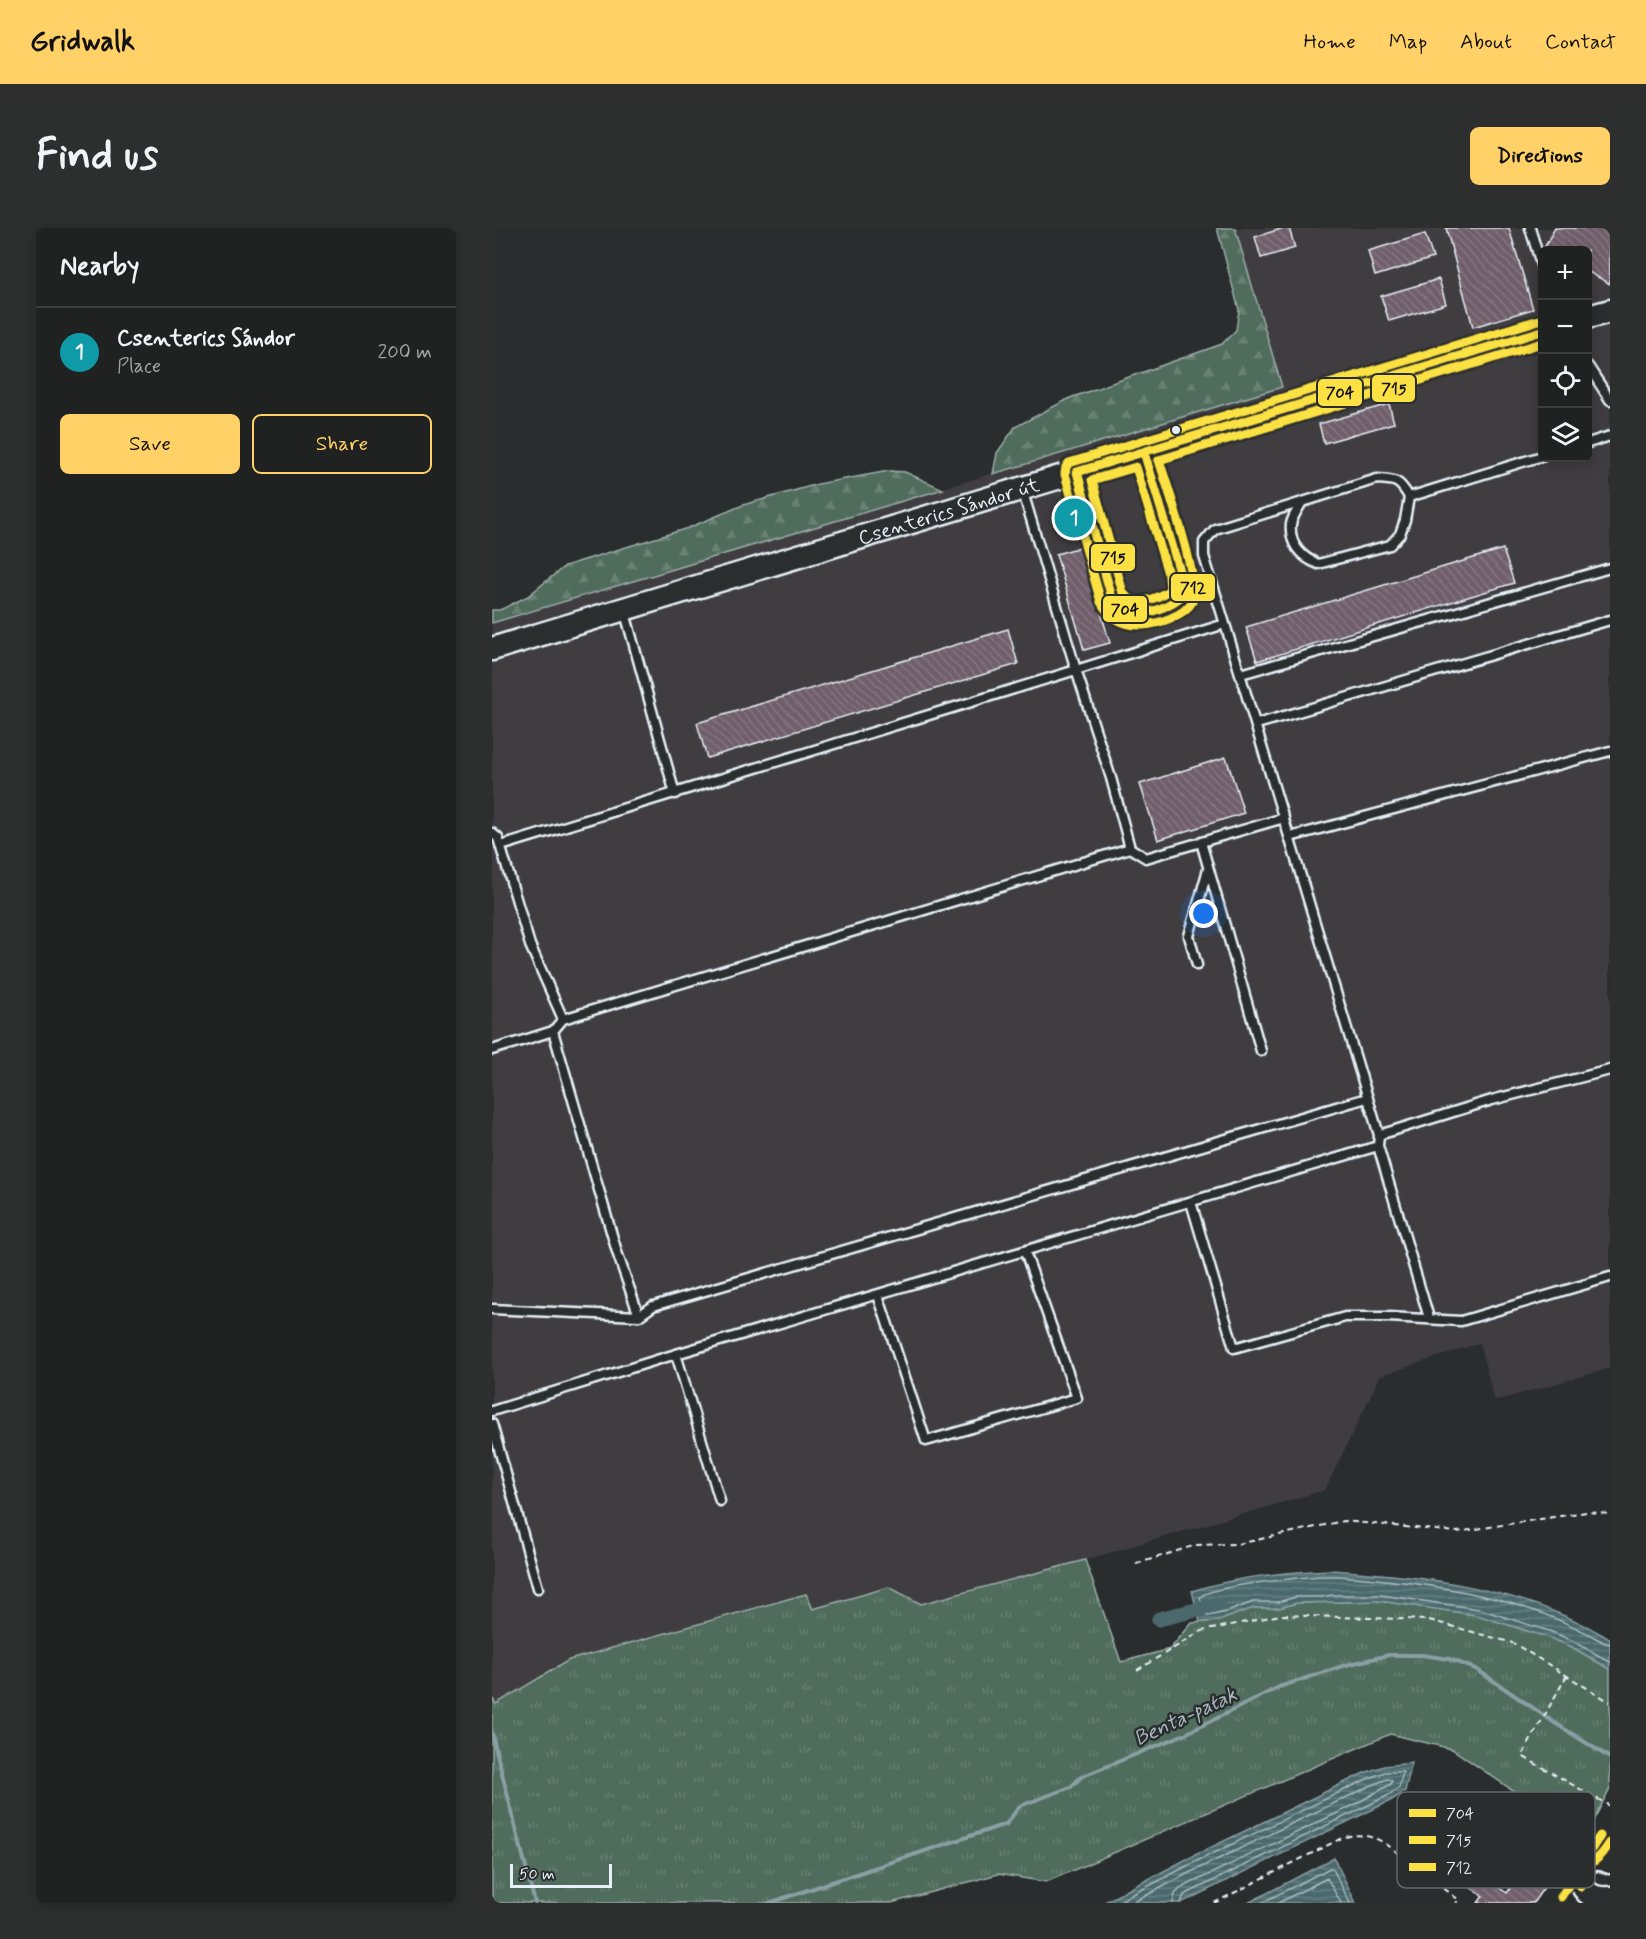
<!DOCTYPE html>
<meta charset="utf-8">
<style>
:root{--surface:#202222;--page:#2d2f2f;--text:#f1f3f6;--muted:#a2a4a5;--line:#3d3f40;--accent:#ffd166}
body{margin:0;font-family:Mynerve,sans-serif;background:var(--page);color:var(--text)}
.controls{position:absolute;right:18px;top:18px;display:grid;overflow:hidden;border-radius:9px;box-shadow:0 3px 15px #0003}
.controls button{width:54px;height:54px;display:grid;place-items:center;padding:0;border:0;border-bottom:2px solid var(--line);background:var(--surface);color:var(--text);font:30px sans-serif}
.scale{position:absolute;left:18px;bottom:15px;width:102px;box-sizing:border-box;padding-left:6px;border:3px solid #e8f1f8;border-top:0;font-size:16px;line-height:21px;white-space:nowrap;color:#e8f1f8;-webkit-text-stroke:4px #2a2d2e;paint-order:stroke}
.you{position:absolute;left:712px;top:686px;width:21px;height:21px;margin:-15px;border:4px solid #fff;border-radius:50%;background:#1a73e8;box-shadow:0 0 0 9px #1a73e833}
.badge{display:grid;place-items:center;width:39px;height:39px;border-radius:50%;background:var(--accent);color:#fff;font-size:20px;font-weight:700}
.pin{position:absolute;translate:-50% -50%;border:3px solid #fff;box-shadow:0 2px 6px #0006}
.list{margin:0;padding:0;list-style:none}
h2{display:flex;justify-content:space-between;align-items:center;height:78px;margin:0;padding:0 24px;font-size:26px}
h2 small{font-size:20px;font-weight:400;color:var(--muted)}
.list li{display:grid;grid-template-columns:39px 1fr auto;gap:18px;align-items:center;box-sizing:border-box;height:90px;padding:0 24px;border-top:2px solid var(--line)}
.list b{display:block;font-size:22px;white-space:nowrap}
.list p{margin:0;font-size:20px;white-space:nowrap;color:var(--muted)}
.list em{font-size:20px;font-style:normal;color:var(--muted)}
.actions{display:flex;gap:12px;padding:18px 24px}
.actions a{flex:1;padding:14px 0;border:2px solid var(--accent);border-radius:9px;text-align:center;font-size:21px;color:var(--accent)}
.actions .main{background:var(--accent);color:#111}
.icon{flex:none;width:33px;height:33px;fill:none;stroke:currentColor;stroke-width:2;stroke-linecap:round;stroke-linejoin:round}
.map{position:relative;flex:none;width:1118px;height:1675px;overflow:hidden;border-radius:9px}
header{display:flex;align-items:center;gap:36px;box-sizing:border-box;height:84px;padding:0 30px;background:var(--accent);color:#111}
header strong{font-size:28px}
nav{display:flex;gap:33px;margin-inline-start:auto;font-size:21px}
.intro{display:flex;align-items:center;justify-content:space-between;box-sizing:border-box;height:144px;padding:0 36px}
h1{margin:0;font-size:42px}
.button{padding:15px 27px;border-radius:9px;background:var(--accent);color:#111;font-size:21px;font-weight:700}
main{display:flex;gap:36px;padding:0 36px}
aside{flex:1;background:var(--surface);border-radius:9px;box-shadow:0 3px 15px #0003}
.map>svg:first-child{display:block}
.built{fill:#3f3c40;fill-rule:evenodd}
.grass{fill:url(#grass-tufts);stroke:#9caeaa;stroke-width:1.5}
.forest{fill:url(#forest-firs);stroke:#9caeaa;stroke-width:1.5}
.water{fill:url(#water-rules);stroke:#8a9fa4;stroke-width:1.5}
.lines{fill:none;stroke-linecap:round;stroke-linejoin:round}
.shore{stroke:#a9bbc0;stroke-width:1.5}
.stream{stroke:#8a9fa4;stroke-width:4}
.canal{stroke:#4b696c;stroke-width:15}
.building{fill:url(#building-back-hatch);stroke:#e8f1f8;stroke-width:1.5;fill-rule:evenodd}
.lane-casing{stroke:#e8f1f8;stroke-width:13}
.secondary-casing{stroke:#e8f1f8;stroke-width:27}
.path{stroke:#e8f1f8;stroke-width:2;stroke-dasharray:6 4.5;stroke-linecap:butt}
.lane{stroke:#2a2d2e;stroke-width:8}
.secondary{stroke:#2a2d2e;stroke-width:22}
.bus-1-casing{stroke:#2a2d2e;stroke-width:14}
.bus-2-casing{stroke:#2a2d2e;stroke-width:14}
.bus-3-casing{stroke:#2a2d2e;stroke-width:14}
.bus-1{stroke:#fbe143;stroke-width:9}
.bus-2{stroke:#fbe143;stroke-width:9}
.bus-3{stroke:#fbe143;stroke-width:9}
.bus-dot{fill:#e8f1f8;stroke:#2a2d2e;stroke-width:2}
.labels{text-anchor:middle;stroke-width:5;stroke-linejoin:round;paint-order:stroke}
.street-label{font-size:20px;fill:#e8f1f8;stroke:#2a2d2e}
.water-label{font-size:21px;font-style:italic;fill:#a9bbc0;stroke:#2a2d2e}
.key{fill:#2a2d2e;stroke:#63686b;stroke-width:1.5}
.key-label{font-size:16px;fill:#e8f1f8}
.line-badge{stroke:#2a2d2e;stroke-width:2}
.pale-badge-label{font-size:16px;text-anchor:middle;font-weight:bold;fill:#111}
</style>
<header>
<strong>Gridwalk</strong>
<nav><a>Home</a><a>Map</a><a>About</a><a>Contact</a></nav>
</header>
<div class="intro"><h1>Find us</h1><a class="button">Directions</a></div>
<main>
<aside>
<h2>Nearby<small></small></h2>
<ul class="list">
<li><span class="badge" style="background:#0f9aa8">1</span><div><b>Csenterics Sándor</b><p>Place</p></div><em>200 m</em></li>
</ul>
<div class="actions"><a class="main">Save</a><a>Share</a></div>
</aside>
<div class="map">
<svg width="1118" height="1675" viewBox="0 0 1118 1675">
<defs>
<pattern id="grass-tufts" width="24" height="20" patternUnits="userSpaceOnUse" patternTransform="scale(1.5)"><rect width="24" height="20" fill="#506c5b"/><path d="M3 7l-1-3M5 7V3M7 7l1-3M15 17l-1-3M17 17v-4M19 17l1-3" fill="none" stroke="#698173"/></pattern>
<pattern id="forest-firs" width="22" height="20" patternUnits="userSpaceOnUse" patternTransform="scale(1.5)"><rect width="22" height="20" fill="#506c5b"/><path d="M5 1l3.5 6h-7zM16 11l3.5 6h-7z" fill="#698173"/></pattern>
<pattern id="water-rules" width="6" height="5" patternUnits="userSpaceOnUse" patternTransform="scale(1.5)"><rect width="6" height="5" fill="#4b696c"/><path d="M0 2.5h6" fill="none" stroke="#657f82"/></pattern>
<pattern id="building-back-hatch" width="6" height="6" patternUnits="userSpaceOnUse" patternTransform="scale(1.5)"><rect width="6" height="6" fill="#6f5f6a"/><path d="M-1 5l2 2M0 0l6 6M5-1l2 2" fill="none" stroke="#847680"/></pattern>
</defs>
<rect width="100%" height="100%" fill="#2a2d2e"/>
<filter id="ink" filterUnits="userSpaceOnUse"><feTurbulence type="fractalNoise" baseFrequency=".0167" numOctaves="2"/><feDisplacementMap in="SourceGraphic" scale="12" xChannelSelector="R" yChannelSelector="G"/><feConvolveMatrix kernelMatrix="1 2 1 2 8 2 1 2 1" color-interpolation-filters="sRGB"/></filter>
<g filter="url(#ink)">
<path class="built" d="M 743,0 L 1118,0 L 1118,1140 L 1003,1173 L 987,1115 L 888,1148 L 833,1262 L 593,1332 L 429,1376 L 397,1359 L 321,1381 L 313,1366 L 77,1432 L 4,1476 L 0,1470 L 0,395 L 790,159 ZM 1050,22 L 1096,22 L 1096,230 L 1050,230 Z"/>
<path class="grass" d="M 593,1332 L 629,1434 L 678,1421 L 700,1395 L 726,1393 L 761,1380 L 787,1380 L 805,1375 L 888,1373 L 985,1387 L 1058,1410 L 1078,1418 L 1118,1441 L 1118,1560 L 1092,1611 L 960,1521 L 898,1506 L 554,1654 L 506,1646 L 399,1675 L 0,1675 L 0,1470 L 4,1476 L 77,1432 L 314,1366 L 321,1381 L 397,1359 L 429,1376 Z"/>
<path class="forest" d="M 725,0 L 743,0 L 790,159 L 501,246 L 505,225 L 523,199 L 578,170 L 730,116 L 744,102 L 747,82 Z
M 397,243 L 413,244 L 451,261 L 0,395 L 0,382 L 8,382 L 36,368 L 73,338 L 196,300 L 251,277 L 326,256 Z"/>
<path class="water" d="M 838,1342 C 935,1348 1033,1360 1118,1411 L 1118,1441 L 1078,1418 L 1058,1410 L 985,1387 L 888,1373 L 805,1375 L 787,1380 L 761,1380 L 726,1393 L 708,1394 L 700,1363 C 744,1349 792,1344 838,1342 Z
M 920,1535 L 913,1564 L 898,1573 L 689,1675 L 611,1675 L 693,1632 L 872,1545 L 892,1538 Z
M 842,1630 L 864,1675 L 756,1675 Z"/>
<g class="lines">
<path class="shore" d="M 1118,1416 L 1113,1415 C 1053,1380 987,1364 919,1355 C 892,1352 864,1348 837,1348 C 813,1348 789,1352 765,1355 C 751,1357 717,1361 708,1369 L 712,1386 L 715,1388 L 735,1384 L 761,1374 L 786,1374 L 804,1369 L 830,1369 L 840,1367 L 889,1367 L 987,1381 L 1060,1404 L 1081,1413 L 1118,1434
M 624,1675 L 695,1638 L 875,1551 L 893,1544 L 911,1544 L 907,1560 L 895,1568 L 692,1667 L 689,1675
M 640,1675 L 697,1645 L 878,1558 L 895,1551 L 900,1553 L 899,1556 L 860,1578 L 689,1660 L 683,1666 L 681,1675
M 769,1675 L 838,1640 L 841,1641 L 858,1675
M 786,1675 L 835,1650 L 849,1675"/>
<path class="stream" d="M 0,1506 L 43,1675
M 277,1675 L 514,1596 L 528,1578 L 579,1559 L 589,1549 L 693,1506 L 787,1459 L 854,1437 L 897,1427 L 930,1427 L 957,1431 L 984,1441 L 1063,1495 L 1118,1530"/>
<path class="canal" d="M 667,1391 L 725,1377"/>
</g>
<path class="building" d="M 792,0 L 797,0 L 803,20 L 769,30 L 763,9 Z
M 954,0 L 1017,0 L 1041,81 L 981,99 Z
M 1063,0 L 1118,0 L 1118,56 L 1095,43 L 1095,22 L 1051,22 Z
M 933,6 L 941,30 L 883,48 L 876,23 Z
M 947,51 L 954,76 L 897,93 L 889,68 Z
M 897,176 L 902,195 L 832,215 L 827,196 Z
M 589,319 L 618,415 L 592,422 L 564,326 Z
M 1011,321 L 1022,355 L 765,433 L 754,399 Z
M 516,401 L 526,436 L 215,530 L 205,495 Z
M 734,529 L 752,585 L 666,612 L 648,556 Z
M 1000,1594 L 1066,1640 L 1041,1675 L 986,1675 L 991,1668 L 962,1648 ZM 1010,1634 L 1028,1646 L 1015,1665 L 997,1653 Z"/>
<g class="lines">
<g class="lane-casing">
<path id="lane" d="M 1038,0 L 1050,40
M 1096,138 L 1118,172
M 1096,215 L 1118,208
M 585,245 L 620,370 C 623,374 626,379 630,381 C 648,391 677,380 690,368 L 689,347 L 652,224
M 810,274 C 807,280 800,289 799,296 C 797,316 809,329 826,336 L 898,317 L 908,306 L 913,292 L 917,269
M 132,381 L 183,566
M 733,396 L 712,328 L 712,314 L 723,301 L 885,251 C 904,252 907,252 917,269 L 1050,228
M 749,446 L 1118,340
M 765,496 L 1118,392
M 792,590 L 654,630 L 638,620 L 619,550 L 584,442 L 733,396 L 887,907 L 886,918
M 0,605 L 6,610 L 38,717 L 71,791
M 798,609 L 1118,523
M 709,614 L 769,823
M 9,618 L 584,442 L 530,261
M 705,737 L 697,708 L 716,641
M 61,803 L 125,1024 L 147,1088 L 161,1078 L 875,870
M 0,822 L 61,803 L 71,791 L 638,620
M 887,907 L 1000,872 L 1118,842
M 699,974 L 742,1120 L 853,1089 L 896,1089 L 969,1093 L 1118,1049
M 386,1067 L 434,1213 L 585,1170 L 533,1024
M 0,1081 L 147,1088
M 184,1126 L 228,1273
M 0,1183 L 184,1126 L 886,918 L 937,1090
M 0,1196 L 46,1360"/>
</g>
<g class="secondary-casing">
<g id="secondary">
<path d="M 1096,89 L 1118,83"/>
<path id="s1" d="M 0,421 L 1050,103"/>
<path d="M 1118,1634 C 1082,1617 1076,1675 1118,1670"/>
</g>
</g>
<path class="path" d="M 644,1336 L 704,1317 L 746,1316 L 851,1293 L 965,1304 L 1094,1284 L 1118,1286
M 645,1442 L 710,1403 L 788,1387 L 937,1392 L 1021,1415 L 1118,1474
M 1075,1447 L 1030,1528 L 1118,1578
M 722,1675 L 850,1610 C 867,1605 877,1607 893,1615 L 967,1672 L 964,1675"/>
<use href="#lane" class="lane"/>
<use href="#secondary" class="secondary"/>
<g class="bus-1-casing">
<path id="bus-1" d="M 652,224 L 689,347 L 690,368 C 669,384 638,395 620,370 L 585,244 L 1050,103
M 1089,1659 C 1087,1637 1097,1640 1109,1627 C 1112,1624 1115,1619 1118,1615"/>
</g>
<g class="bus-2-casing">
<path id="bus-2" d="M 667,232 L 1050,115
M 644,239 L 677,349 L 678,362 C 664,371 642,380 631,365 L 600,252 Z"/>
</g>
<g class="bus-3-casing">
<path id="bus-3" d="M 667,232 C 674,255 710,357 700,374 C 692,388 666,396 651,397 C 632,398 618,390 609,374 L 573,246 L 574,239 L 577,235 L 1047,92
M 1069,1669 L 1077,1656 L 1077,1645 L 1081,1635 L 1100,1620 L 1108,1608"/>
</g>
<use href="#bus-1" class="bus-1"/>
<use href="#bus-2" class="bus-2"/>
<use href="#bus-3" class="bus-3"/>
</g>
</g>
<circle class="bus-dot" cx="684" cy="202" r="5"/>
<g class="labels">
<g class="street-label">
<text dy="7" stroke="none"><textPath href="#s1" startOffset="477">Csenterics Sándor út</textPath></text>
</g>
<g class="water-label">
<text transform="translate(693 1488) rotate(-25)" y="7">Benta-patak</text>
</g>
</g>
<rect x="905" y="1564" width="198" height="96" rx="9" class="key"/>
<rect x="917" y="1581" width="27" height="8" fill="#fbe143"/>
<rect x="917" y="1608" width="27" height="8" fill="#fbe143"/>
<rect x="917" y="1635" width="27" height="8" fill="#fbe143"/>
<g class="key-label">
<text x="954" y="1591">704</text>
<text x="954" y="1618">715</text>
<text x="954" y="1645">712</text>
</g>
<g class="line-badge">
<rect x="879" y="146" width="45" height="29" rx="6" fill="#fbe143"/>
<rect x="825" y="150" width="46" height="29" rx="6" fill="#fbe143"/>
<rect x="598" y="315" width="46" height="29" rx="6" fill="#fbe143"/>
<rect x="678" y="345" width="46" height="29" rx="6" fill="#fbe143"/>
<rect x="610" y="367" width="46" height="28" rx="6" fill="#fbe143"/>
</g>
<g class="pale-badge-label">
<text x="902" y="166">715</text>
<text x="848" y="170">704</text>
<text x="621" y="335">715</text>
<text x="701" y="365">712</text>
<text x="633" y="387">704</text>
</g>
</svg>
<div class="controls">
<button>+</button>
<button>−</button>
<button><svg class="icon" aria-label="locate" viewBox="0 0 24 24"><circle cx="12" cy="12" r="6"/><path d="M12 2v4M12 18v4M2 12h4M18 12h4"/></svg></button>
<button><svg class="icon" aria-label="layers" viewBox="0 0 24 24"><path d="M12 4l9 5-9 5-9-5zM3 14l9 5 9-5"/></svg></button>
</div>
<div class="scale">50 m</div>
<div class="you"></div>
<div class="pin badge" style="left:582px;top:290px;background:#0f9aa8">1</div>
</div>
</main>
